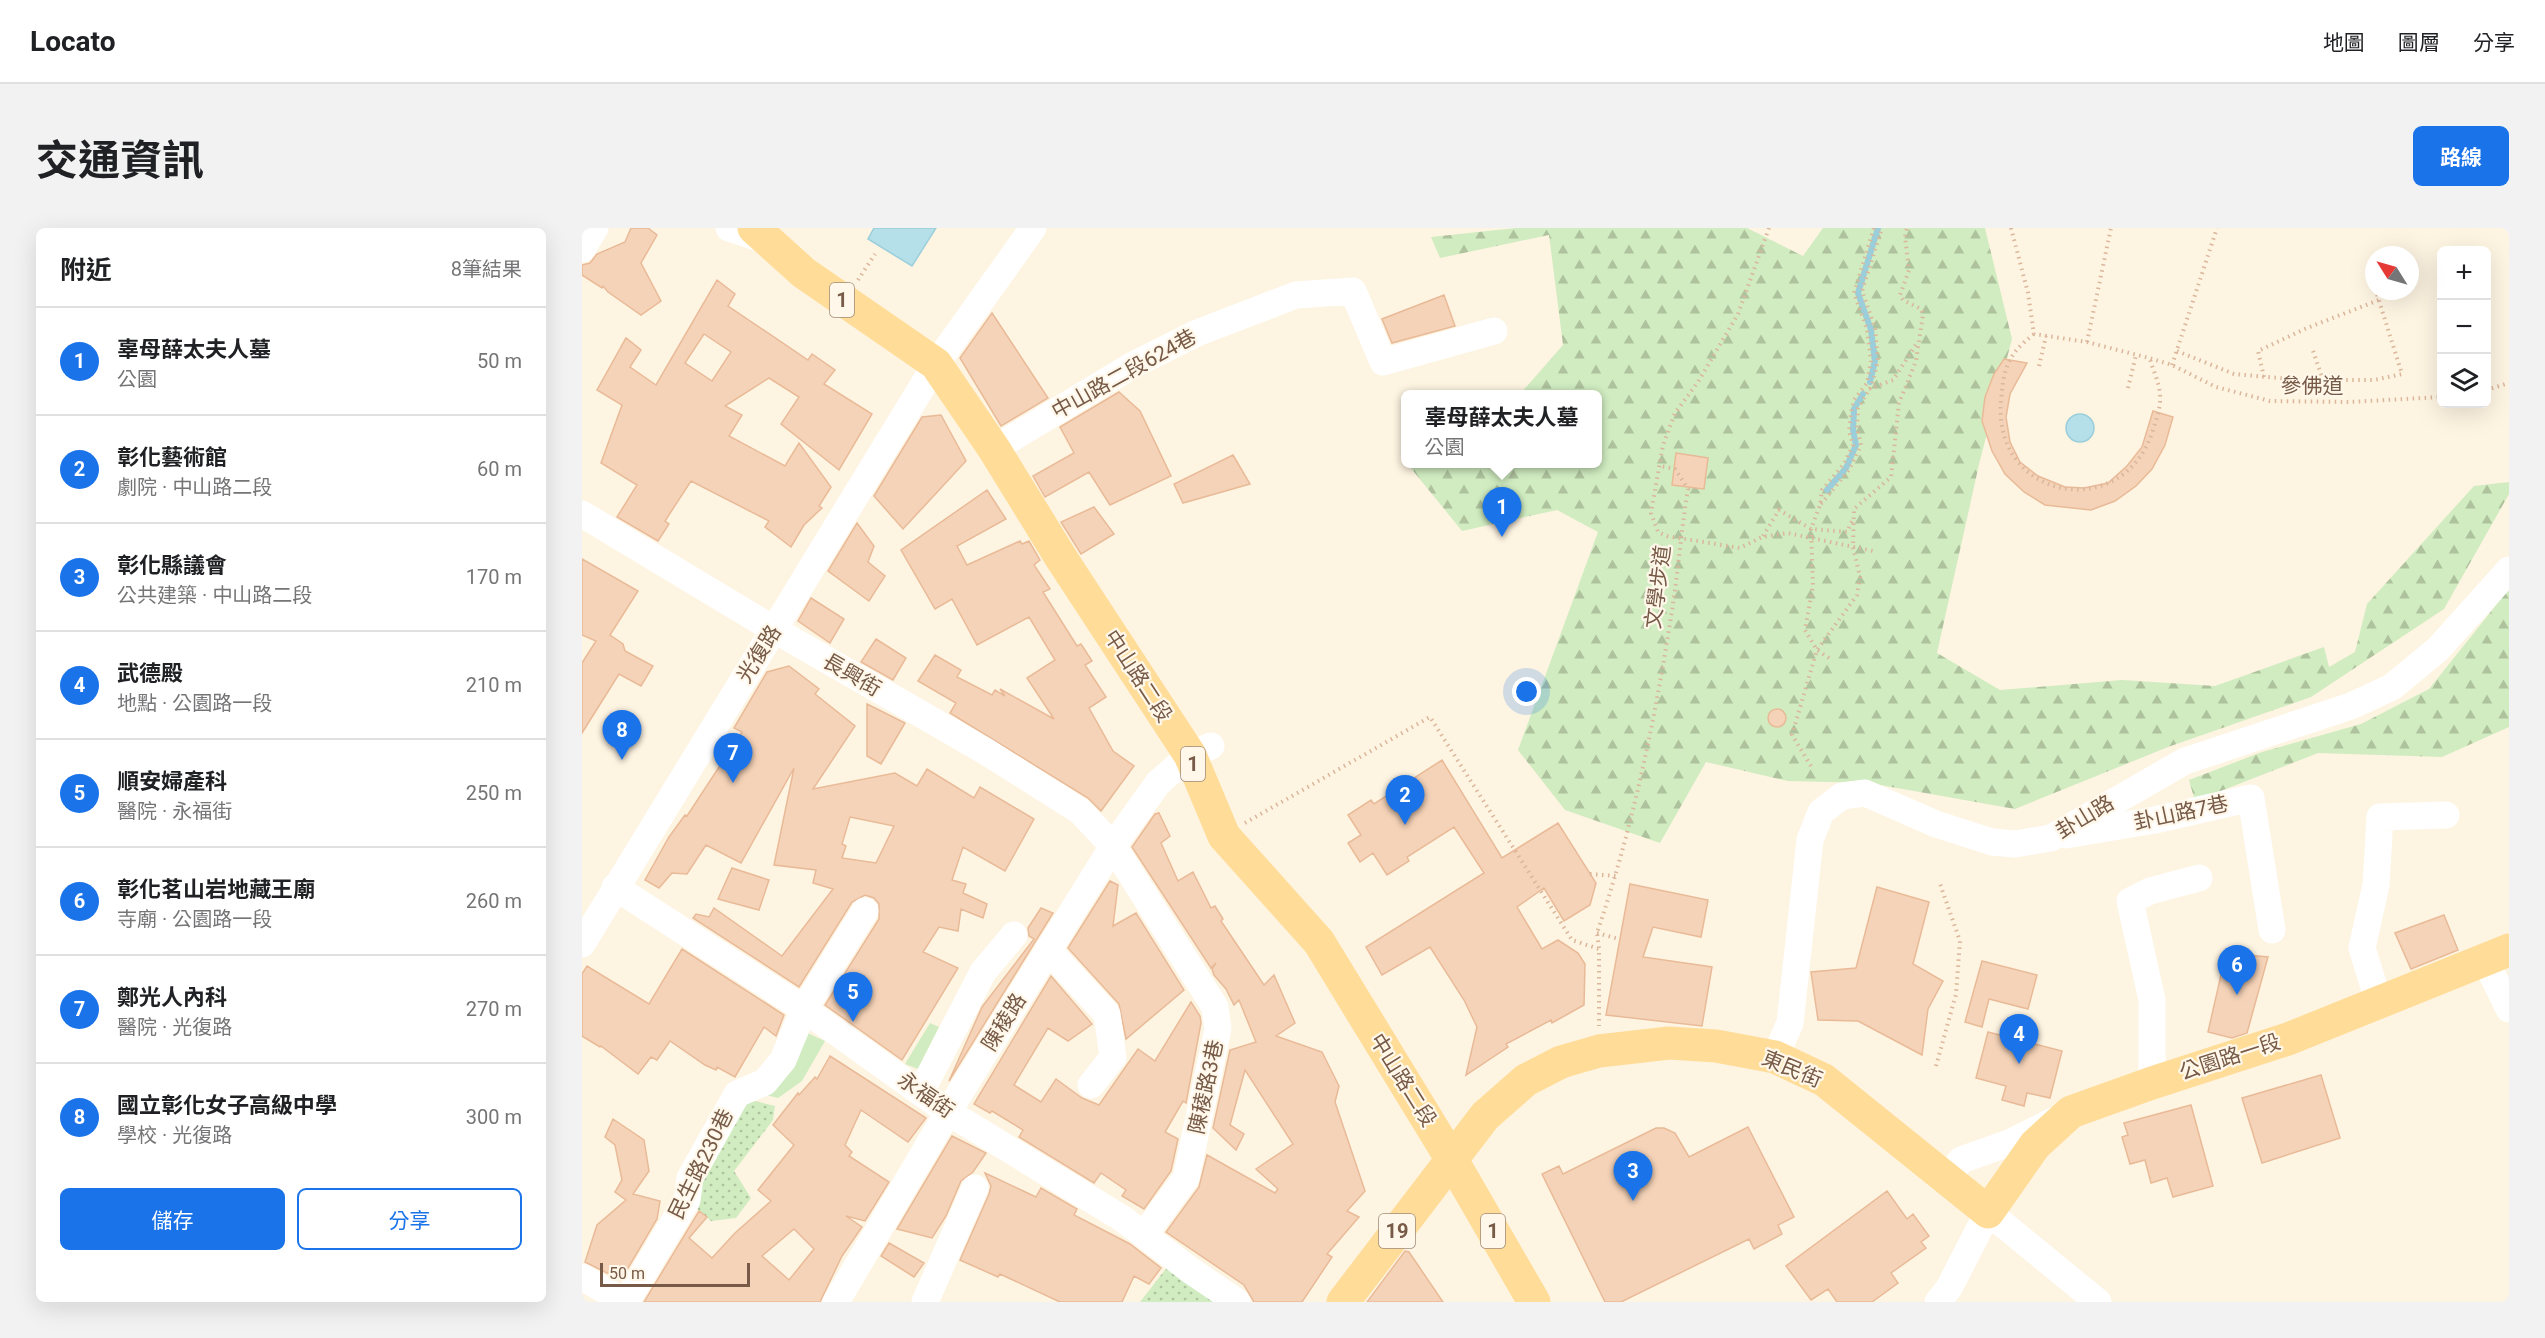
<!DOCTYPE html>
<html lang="zh-TW">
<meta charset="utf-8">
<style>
:root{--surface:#fff;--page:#f2f2f2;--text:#202124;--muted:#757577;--line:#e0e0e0;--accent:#1a73e8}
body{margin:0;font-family:Roboto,"Noto Sans TC",sans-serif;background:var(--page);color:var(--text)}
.controls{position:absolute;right:18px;top:18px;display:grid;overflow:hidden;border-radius:9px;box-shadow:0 6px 24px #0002}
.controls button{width:54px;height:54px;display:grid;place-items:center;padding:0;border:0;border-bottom:2px solid var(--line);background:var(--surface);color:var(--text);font:30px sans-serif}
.compass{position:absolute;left:1783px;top:18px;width:54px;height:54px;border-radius:50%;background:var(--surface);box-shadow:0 6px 24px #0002;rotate:307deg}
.scale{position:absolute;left:18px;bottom:15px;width:150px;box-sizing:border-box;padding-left:6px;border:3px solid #775a47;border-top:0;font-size:16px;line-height:21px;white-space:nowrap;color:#775a47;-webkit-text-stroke:4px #fff8ea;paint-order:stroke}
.you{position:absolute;left:945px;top:464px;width:21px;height:21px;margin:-15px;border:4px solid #fff;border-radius:50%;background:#1a73e8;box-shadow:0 0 0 9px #1a73e833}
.badge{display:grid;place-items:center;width:39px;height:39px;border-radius:50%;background:var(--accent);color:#fff;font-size:20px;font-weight:700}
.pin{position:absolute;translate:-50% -50px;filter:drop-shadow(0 2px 3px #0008)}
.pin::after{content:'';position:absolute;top:32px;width:21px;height:18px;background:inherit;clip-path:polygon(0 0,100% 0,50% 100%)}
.popup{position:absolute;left:819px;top:162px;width:201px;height:78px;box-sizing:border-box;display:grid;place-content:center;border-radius:9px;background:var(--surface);filter:drop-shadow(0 2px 4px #0005);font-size:20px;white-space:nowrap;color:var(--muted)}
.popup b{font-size:22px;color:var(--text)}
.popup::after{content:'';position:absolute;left:50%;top:100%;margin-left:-12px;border:12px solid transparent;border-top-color:var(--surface)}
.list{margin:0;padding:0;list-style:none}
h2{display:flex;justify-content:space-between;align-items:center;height:78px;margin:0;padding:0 24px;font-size:26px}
h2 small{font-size:20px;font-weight:400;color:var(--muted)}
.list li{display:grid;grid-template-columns:39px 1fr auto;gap:18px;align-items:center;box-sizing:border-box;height:108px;padding:0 24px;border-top:2px solid var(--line)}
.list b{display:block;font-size:22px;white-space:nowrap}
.list p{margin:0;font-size:20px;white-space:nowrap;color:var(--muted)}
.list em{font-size:20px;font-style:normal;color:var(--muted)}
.actions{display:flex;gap:12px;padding:18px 24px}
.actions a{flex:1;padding:14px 0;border:2px solid var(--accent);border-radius:9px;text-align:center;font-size:21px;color:var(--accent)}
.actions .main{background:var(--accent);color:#fff}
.icon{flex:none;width:33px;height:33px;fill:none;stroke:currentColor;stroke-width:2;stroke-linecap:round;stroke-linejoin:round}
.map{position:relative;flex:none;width:1927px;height:1074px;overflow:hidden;border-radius:9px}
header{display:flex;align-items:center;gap:36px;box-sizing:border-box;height:84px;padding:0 30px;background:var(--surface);border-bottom:2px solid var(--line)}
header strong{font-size:28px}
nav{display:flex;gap:33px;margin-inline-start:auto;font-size:21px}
.intro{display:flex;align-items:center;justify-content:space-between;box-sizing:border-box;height:144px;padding:0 36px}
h1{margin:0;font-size:42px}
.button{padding:15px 27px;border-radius:9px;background:var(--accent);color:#fff;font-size:21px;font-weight:700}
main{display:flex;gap:36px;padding:0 36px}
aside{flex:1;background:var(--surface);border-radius:9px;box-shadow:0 6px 24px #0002}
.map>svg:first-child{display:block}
.grass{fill:#d0ecc0}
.forest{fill:url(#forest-firs)}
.park{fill:url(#park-dots)}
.water{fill:#b5dfe9;stroke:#9bcedb;stroke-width:1.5}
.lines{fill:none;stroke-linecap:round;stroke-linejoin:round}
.stream{stroke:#9bcedb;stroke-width:6}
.building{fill:#f5d3b8;stroke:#e9ba97;stroke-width:1.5;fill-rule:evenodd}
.path{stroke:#dab69b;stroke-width:4;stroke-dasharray:1.5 4.5;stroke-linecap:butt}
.minor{stroke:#fff;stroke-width:27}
.major{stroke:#ffdd98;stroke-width:33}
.labels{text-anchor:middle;stroke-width:4.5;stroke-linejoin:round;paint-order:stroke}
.shield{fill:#fff8ea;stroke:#a08978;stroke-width:1.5}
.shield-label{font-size:20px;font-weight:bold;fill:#775a47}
.street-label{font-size:21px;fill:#775a47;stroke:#fff8ea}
</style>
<header>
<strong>Locato</strong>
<nav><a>地圖</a><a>圖層</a><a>分享</a></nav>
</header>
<div class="intro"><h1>交通資訊</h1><a class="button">路線</a></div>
<main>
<aside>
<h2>附近<small>8筆結果</small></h2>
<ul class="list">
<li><span class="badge">1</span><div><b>辜母薛太夫人墓</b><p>公園</p></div><em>50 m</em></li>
<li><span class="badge">2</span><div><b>彰化藝術館</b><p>劇院 · 中山路二段</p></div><em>60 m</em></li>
<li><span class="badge">3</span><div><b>彰化縣議會</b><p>公共建築 · 中山路二段</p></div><em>170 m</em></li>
<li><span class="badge">4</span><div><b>武德殿</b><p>地點 · 公園路一段</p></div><em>210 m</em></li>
<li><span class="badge">5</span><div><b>順安婦產科</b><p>醫院 · 永福街</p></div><em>250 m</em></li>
<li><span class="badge">6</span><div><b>彰化茗山岩地藏王廟</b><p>寺廟 · 公園路一段</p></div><em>260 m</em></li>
<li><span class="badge">7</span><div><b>鄭光人內科</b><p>醫院 · 光復路</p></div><em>270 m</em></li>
<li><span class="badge">8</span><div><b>國立彰化女子高級中學</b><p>學校 · 光復路</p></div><em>300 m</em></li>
</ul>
<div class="actions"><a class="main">儲存</a><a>分享</a></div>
</aside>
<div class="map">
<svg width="1927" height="1074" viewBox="0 0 1927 1074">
<defs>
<pattern id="forest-firs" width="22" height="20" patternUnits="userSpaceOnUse" patternTransform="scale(1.5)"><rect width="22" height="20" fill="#d0ecc0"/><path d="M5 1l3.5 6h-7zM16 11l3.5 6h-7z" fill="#aec29e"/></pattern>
<pattern id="park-dots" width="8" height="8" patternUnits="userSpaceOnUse" patternTransform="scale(1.5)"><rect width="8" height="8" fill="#d0ecc0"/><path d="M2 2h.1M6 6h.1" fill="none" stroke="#aec29e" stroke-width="1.8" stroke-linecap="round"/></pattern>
</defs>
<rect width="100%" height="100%" fill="#fef4e2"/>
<path class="grass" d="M 348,795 L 357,799 L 336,841 L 323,836 Z
M 214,800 L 243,813 L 220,853 L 196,870 L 176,865 Z"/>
<path class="forest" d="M 934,0 L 1165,0 L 1221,28 L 1241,0 L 1403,0 L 1430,111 L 1398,232 L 1355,425 L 1418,462 L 1540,452 L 1633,458 L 1742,419 L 1747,439 L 1773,424 L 1785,376 L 1892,258 L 1927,254 L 1927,266 L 1862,381 L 1729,469 L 1586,519 L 1433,581 L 1287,555 L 1206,553 L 1124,534 L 1078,615 L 983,582 L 936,522 L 1016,304 L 975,282 L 880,303 L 828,239 L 835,236 L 1016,236 L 1016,166 L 938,166 L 981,117 L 967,7 L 858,30 L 849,9 Z
M 1927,361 L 1927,499 L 1860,529 L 1736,525 L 1613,573 L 1607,552 L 1680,524 L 1779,496 L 1847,461 Z"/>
<path class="park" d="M 161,870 L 193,878 L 191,892 L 152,943 L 169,970 L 154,990 L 129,993 L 113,979 L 112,961 Z
M 586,1038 L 645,1074 L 558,1074 Z"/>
<path class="water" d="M 292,0 L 354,0 L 330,38 L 286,11 Z
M1484 200a14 14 0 1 1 28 0a14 14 0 1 1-28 0Z"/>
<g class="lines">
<path class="stream" d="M 1288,154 L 1293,133 L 1289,102 L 1276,65 L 1296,0
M 1245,262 L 1264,240 L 1274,217 L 1271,202 L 1272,181 L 1281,166"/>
</g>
<path class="building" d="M 49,0 L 66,0 L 75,7 L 59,35 L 79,73 L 59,87 L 26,64 L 21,58 L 20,60 L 0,47 L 0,37 L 8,35 L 15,26 L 43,14 Z
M 135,52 L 153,66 L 146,78 L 226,132 L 230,126 L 253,142 L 242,156 L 290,186 L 257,242 L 199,196 L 217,169 L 187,150 L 143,178 L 160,187 L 147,208 L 203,238 L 217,215 L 249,259 L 237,278 L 240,280 L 222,297 L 209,319 L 183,299 L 187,293 L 109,253 L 83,293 L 87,296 L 76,313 L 35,289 L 55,257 L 19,235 L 40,177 L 15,162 L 44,110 L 59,122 L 48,139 L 74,157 ZM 122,106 L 149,124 L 130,153 L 103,135 Z
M 862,67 L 873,98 L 810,115 L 800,91 Z
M 410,85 L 466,170 L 419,198 L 378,130 Z
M 1422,131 L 1445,135 L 1428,166 L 1424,189 L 1428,214 L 1438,234 L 1456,248 L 1483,259 L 1502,260 L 1526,255 L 1545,238 L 1560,219 L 1571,183 L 1591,189 L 1583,217 L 1570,241 L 1554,258 L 1533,273 L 1509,282 L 1463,277 L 1442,264 L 1423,246 L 1410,223 L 1400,193 L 1403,169 L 1412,146 Z
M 537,164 L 558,183 L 589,248 L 528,277 L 507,244 L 463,269 L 451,248 L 492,225 L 478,199 Z
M 359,187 L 384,233 L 321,301 L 292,268 L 340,189 Z
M 1094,225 L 1126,230 L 1122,261 L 1090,257 Z
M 651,227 L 668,256 L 601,275 L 592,256 Z
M 405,262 L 424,291 L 375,318 L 385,337 L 438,313 L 440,316 L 447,313 L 458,332 L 452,337 L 468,361 L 461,364 L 495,418 L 499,416 L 510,433 L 503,437 L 524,469 L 507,480 L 531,523 L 552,538 L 519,583 L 506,570 L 368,485 L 374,475 L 336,453 L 353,427 L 379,442 L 375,449 L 410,467 L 413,462 L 423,468 L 418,461 L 472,491 L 445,450 L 473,432 L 447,389 L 395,417 L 370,371 L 353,381 L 319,322 Z
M 512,279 L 532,306 L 499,326 L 479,294 Z
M 275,295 L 292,318 L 286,334 L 303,348 L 287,373 L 246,343 Z
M 0,331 L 56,363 L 28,407 L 41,416 L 43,423 L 71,438 L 59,458 L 37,446 L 0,505 L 0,435 L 14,413 L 0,407 Z
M 229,370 L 262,391 L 248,415 L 216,393 Z
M 294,411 L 324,430 L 311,452 L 279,434 Z
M 207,438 L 237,461 L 233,466 L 273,498 L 231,561 L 313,545 L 335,558 L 345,541 L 392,570 L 398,559 L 452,591 L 423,643 L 381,619 L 370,652 L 384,656 L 381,665 L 405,676 L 401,690 L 379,681 L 376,703 L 357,699 L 341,724 L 376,740 L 320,832 L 243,777 L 297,691 L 297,676 L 292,670 L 283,667 L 270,674 L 217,759 L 111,690 L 114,686 L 127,689 L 132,680 L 200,728 L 251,661 L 231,655 L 234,642 L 192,637 L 212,540 L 159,635 L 124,617 L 105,646 L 90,645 L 77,660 L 63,652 L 87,609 L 103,587 L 105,588 L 160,504 L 152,500 L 185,444 ZM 268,589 L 312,598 L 294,635 L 260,630 L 264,618 L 260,616 Z
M 285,476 L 323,495 L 299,536 L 285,528 Z
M1186 490a9 9 0 1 1 18 0a9 9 0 1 1-18 0Z
M 860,532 L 920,630 L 976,595 L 1014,655 L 1008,677 L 982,693 L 962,660 L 935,679 L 960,721 L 976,712 L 996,725 L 1003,736 L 1002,777 L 970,795 L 969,792 L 924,816 L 926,819 L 884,847 L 895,799 L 882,772 L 848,719 L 800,747 L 784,719 L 902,645 L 872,599 L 825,629 L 827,633 L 805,647 L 791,625 L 778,634 L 766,615 L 779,607 L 766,587 L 789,572 L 792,576 Z
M 577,585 L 588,608 L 579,615 L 596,653 L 611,644 L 629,680 L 633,678 L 641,691 L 639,693 L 682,757 L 692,747 L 713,795 L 694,808 L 740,824 L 757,858 L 753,874 L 783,963 L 765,983 L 777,989 L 745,1026 L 750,1029 L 720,1074 L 672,1074 L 662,1057 L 584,1004 L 617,959 L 625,927 L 693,965 L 696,961 L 674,941 L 711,916 L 663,842 L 648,897 L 662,906 L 654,922 L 631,900 L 648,822 L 674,814 L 657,772 L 652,777 L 644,761 L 632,747 L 630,741 L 634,735 L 629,740 L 550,619 L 573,586 Z
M 150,640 L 187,652 L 177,682 L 136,671 Z
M 528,653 L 536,657 L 531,698 L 554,685 L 602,762 L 544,811 L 537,776 L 486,720 Z
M 1048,656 L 1126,672 L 1119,709 L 1071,699 L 1061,729 L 1130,739 L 1120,798 L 1024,787 Z
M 1295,659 L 1347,674 L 1331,736 L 1361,753 L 1346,781 L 1340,827 L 1276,793 L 1236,792 L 1229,744 L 1274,740 Z
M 459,680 L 471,685 L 367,853 L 400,779 L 452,711 L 447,708 L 446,700 Z
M 1862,687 L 1876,722 L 1829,741 L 1813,705 Z
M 100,721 L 202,787 L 194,808 L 182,799 L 153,849 L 135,839 L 134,842 L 123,837 L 88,813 L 75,832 L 69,829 L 56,846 L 19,818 L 18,819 L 0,808 L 0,746 L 5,738 L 67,776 Z
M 1644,725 L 1686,729 L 1665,805 L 1650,810 L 1626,804 Z
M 1400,733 L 1455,747 L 1446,781 L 1407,771 L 1400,799 L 1383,794 Z
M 469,748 L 510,796 L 486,813 L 466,800 L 432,857 L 459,874 L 474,851 L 500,870 L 517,877 L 556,821 L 573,833 L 609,774 L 618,788 L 619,795 L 604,875 L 601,873 L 583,904 L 596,911 L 589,943 L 562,981 L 540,968 L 544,962 L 519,945 L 512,955 L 437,909 L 441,902 L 410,883 L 408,885 L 392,876 Z
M 1406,804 L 1480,823 L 1468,870 L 1445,865 L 1442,878 L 1420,872 L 1424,858 L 1394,850 Z
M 248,828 L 344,890 L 326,914 L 279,882 L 263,917 L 270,924 L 267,928 L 307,954 L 283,993 L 264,988 L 280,999 L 260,1028 L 238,1074 L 62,1074 L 117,983 L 125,989 L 107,1010 L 130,1030 L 153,1005 L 189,973 L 176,962 L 212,917 L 191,897 L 216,865 L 217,867 L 233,849 L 235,851 ZM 212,1001 L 232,1021 L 207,1052 L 180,1028 Z
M 1739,847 L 1758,910 L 1680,935 L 1660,870 Z
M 1609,877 L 1631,958 L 1591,969 L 1585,950 L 1569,955 L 1563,932 L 1548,936 L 1540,909 L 1546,907 L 1542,895 Z
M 31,891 L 62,912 L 67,943 L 51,966 L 78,973 L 75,991 L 42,1047 L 25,1045 L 3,1034 L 15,997 L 44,972 L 33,964 L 40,952 L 33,917 L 23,909 Z
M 1166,899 L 1212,989 L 1196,997 L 1200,1006 L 1172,1021 L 1167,1011 L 1039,1074 L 1023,1074 L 960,946 L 977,938 L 981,946 L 1074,900 L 1082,900 L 1093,905 L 1107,929 Z
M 370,908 L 404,925 L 391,944 L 379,953 L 364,988 L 350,1010 L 315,1001 Z
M 403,945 L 454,969 L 459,960 L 495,981 L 492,987 L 548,1016 L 579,1040 L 567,1056 L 552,1048 L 540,1074 L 478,1074 L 418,1046 L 416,1049 L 378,1032 L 407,966 L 409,958 Z
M 1305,963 L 1325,991 L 1331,986 L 1347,1008 L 1339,1014 L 1344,1020 L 1309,1045 L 1316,1055 L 1290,1074 L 1255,1074 L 1246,1061 L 1229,1072 L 1204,1038 Z
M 307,1015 L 342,1035 L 332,1049 L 299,1028 Z
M 823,1023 L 827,1024 L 861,1074 L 785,1074 Z"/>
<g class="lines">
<path class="path" d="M 1187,0 L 1156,86 L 1116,154 L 1093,185 L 1081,217 L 1069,285 L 1076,304 L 1085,308 L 1158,320 L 1180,309 L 1206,305 L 1291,323
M 1429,0 L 1446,65 L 1452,106 L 1505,114 L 1567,130 L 1590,137 L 1634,159 L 1688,173 L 1767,174 L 1860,169
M 1787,43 L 1792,58
M 276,52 L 293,26
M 1452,106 C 1425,127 1422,140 1419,172 C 1410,273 1542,296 1571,202 C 1575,189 1579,179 1578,166 C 1577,154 1571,142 1568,131
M 1505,114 L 1529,0
M 1595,123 L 1652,146 L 1719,152 L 1792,152 L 1820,146 L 1794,63
M 1731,123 L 1741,152
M 1590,137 L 1635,0
M 1457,138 L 1464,108
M 1682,149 L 1676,123 L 1725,100 L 1797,72
M 1546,160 L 1554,127
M 1287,161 L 1311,152 L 1335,115
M 1904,162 L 1927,155
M 1239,276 L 1267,242 L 1279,217 L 1275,200 L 1276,180 L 1290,157 L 1296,132 L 1293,100 L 1280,63 L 1300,0
M 1181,308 L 1197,282 L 1229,301 L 1265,304 L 1271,291
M 1247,430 L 1235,422 L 1223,402 L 1231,358 L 1229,301 L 1238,277 L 1240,262 L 1262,236 L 1271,217 L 1267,203 L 1270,179 L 1272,172 L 1285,155 L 1289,133 L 1285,101 L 1272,65 L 1292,0
M 1229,538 L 1210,507 L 1235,422 L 1275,367 L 1278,349 L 1271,319 L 1272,281 L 1309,249 L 1317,175 L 1334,133 L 1341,87 L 1339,81 L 1321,72 L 1318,67 L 1327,42 L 1323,9 L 1325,0
M 663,595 L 848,489 L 990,712 L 1017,721 L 1017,798
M 1008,646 L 1034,648
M 1015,705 L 1037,711
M 1017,720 L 1015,705 C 1052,596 1075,483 1092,369 C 1097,333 1100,297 1106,261 L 1093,241 L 1078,238
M 1354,838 L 1374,766 L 1378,713 L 1357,653"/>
<path class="minor" d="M 147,0 L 186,13
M 0,21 L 13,0
M 412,221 L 551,137 L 615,105 L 714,67 L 771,63 L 801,134 L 912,103
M 0,286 L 193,402 L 403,523 L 498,583 L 531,618 L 633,779 L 636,801 L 604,950 L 562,1007
M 1484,607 L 1573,592 L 1669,570 L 1690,702
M 33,659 L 222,781 L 366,884 L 541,991 L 608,1042 L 655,1074
M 0,716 L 354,136 L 451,0
M 466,722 L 525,786 L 531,829 L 509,857
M 1903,732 L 1927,781
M 1797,775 L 1780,720 L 1794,657 L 1798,589 L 1864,587
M 1193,829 L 1208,795 L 1228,612 L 1239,584 L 1260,568 L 1283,565 L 1354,596 L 1410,614 L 1433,616 L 1469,610 L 1603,533 L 1769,478 L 1810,459 L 1856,421 L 1927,342
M 1570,855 L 1570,772 L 1548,673 L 1568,663 L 1617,650
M 339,864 L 401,744 L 432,707
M 1366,950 L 1379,932 L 1427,915 L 1471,893
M 0,1049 L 43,1074
M 44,1074 L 105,972 L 108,950 L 155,866 L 183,854 L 201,832 L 222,781 L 283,683
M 254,1074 L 366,884 L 531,618 L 576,555 L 608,527 L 629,518
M 343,1074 L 393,960
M 1356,1074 L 1367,1060 L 1406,984 L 1516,1074"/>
<path class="major" d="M 172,0 L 222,45 L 354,136 L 412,221 L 481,333 L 608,527 L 642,608 L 737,714 L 870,932 L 952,1074
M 761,1074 L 903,888 L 944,852 L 979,834 L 1017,823 L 1087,815 L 1134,818 L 1193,829 L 1242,852 L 1406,984 L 1453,917 L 1489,884 L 1570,855 L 1706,811 L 1927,722"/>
</g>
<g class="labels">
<g class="shield">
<rect x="248" y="55" width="24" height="34" rx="4.5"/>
<rect x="599" y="519" width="24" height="34" rx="4.5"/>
<rect x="797" y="986" width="36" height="34" rx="4.5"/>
<rect x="899" y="986" width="24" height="34" rx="4.5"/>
</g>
<g class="shield-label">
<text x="260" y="79">1</text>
<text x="611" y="543">1</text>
<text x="815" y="1010">19</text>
<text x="911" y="1010">1</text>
</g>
<g class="street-label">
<text transform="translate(542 146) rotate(-29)" y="7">中山路二段624巷</text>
<text x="1730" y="165">參佛道</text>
<text transform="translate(1076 359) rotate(-83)" y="7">文學步道</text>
<text transform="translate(177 426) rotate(-58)" y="7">光復路</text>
<text transform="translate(270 447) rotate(30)" y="7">長興街</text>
<text transform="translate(556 448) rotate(57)" y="7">中山路二段</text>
<text transform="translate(1599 585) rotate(-12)" y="7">卦山路7巷</text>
<text transform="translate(1503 589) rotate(-31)" y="7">卦山路</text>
<text transform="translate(422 794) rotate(-58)" y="7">陳稜路</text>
<text transform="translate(1648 829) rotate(-18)" y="7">公園路一段</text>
<text transform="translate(1210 841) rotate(23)" y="7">東民街</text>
<text transform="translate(821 852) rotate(58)" y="7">中山路二段</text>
<text transform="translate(624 859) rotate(-78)" y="7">陳稜路3巷</text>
<text transform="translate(344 867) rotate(35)" y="7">永福街</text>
<text transform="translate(119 936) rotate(-64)" y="7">民生路230巷</text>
</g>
</g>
</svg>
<div class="controls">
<button>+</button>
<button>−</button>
<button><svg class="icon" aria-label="layers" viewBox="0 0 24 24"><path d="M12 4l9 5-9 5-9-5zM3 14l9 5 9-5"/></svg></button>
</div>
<svg class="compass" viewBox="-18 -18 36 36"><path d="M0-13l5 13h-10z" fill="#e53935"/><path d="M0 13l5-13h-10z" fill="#757577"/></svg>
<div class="scale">50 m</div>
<div class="you"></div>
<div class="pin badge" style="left:920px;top:309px">1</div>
<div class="popup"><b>辜母薛太夫人墓</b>公園</div>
<div class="pin badge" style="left:823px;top:597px">2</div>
<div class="pin badge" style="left:1051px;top:973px">3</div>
<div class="pin badge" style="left:1437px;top:836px">4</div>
<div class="pin badge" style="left:271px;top:794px">5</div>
<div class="pin badge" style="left:1655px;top:767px">6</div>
<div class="pin badge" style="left:151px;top:555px">7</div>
<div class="pin badge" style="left:40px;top:532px">8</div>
</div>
</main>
